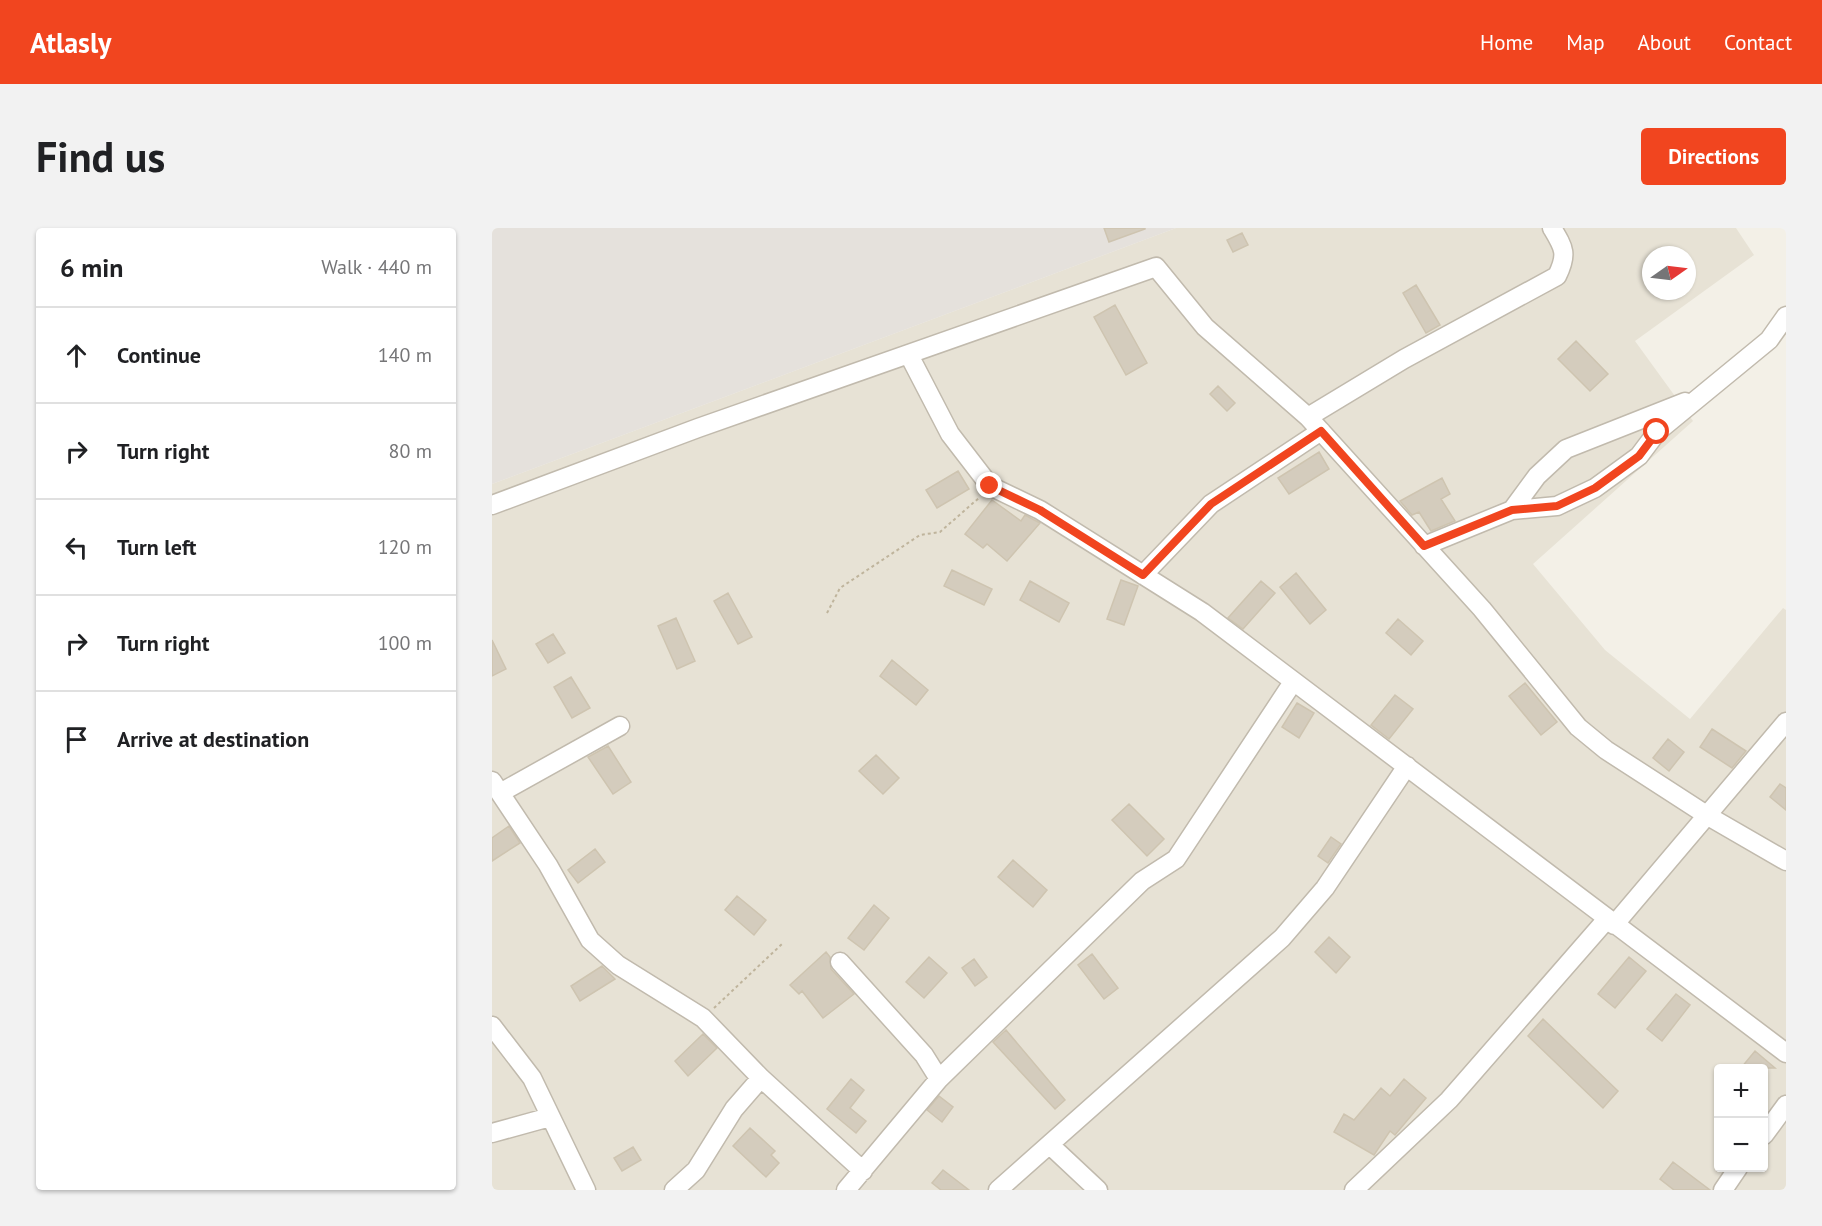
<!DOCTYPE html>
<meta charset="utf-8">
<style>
:root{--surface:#fff;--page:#f2f2f2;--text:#202124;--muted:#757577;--line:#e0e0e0;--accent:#f1451f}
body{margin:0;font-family:"PT Sans",sans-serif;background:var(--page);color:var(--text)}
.controls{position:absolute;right:18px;bottom:18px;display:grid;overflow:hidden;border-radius:6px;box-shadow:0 2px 4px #0004}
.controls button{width:54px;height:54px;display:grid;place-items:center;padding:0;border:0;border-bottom:2px solid var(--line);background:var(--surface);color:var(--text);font:30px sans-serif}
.compass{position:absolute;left:1150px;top:18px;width:54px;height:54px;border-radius:50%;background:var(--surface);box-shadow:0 2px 4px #0004;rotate:76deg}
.stop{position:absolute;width:18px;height:18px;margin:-14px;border:4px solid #f1451f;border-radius:50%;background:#fff}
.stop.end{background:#f1451f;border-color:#fff;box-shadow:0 2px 6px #0008}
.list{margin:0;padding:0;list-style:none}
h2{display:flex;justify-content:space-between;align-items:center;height:78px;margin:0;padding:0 24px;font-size:26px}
h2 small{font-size:20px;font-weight:400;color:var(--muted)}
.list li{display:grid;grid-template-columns:39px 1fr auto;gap:18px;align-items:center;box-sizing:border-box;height:96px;padding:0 24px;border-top:2px solid var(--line)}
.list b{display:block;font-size:22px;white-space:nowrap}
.list em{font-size:20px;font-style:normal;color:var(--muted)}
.icon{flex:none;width:33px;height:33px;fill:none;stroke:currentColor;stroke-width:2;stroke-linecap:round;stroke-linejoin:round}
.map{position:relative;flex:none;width:1294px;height:962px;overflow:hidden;border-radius:6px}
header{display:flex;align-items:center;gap:36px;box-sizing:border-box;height:84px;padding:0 30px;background:var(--accent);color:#fff}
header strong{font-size:28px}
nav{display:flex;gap:33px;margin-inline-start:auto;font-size:21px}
.intro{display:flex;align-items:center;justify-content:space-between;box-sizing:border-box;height:144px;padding:0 36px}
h1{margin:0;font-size:42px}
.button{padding:15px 27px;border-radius:6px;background:var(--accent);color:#fff;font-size:21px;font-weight:700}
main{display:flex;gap:36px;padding:0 36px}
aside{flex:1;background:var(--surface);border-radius:6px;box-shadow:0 2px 4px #0004}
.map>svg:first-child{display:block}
.residential{fill:#e7e2d5;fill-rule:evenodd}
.industrial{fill:#e5e1dc}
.building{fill:#d4ccbd;stroke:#cec4b0;stroke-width:1.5}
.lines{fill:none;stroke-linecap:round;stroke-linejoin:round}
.minor-casing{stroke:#c1baad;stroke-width:21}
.path{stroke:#bfb49c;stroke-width:2;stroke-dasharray:3 3;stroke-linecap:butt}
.minor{stroke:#fff;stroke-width:18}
.route{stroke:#f1451f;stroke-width:8}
</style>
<header>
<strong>Atlasly</strong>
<nav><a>Home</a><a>Map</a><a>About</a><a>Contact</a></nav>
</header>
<div class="intro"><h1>Find us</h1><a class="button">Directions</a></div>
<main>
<aside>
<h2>6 min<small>Walk · 440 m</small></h2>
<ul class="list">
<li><svg class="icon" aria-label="ahead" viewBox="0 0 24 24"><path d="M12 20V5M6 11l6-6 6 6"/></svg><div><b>Continue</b></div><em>140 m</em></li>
<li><svg class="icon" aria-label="right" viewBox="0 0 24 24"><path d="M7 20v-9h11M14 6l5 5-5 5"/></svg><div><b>Turn right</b></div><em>80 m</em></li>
<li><svg class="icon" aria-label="left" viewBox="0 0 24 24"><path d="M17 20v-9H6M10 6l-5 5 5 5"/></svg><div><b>Turn left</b></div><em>120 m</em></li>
<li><svg class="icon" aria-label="right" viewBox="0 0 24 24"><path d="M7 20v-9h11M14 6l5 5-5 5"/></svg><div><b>Turn right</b></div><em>100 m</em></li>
<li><svg class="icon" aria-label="arrive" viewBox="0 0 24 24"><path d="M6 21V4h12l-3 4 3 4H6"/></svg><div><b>Arrive at destination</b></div></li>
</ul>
</aside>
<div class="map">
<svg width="1294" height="962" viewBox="0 0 1294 962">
<rect width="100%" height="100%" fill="#f3f0e7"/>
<path class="residential" d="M 684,0 L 1244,0 L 1262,27 L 1143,113 L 1201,193 L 1041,336 L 1113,422 L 1198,491 L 1291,380 L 1294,382 L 1294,962 L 0,962 L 0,256 ZM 1159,27 L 1195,27 L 1195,63 L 1159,63 ZM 1226,840 L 1272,840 L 1272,940 L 1226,940 Z"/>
<path class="industrial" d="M 0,0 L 684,0 L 0,256 Z"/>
<path class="building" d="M 612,0 L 653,0 L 653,1 L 617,14 Z
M 750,5 L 756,17 L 741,24 L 735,12 Z
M 924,57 L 948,97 L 934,105 L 911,65 Z
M 623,77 L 655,135 L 634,147 L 602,89 Z
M 1084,113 L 1116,146 L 1098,163 L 1066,131 Z
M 726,158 L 743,175 L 735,183 L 718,166 Z
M 827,224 L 837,241 L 797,266 L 786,250 Z
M 466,243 L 477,261 L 445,280 L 434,262 Z
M 950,250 L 958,266 L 949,271 L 963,293 L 939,303 L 927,284 L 920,287 L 908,273 Z
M 500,272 L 529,293 L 533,287 L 548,295 L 515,333 L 495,316 L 491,320 L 473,306 Z
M 460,342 L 500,361 L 492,377 L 452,358 Z
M 804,345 L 834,382 L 818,396 L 788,359 Z
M 629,352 L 646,358 L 632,397 L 615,391 Z
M 538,353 L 577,375 L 567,394 L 528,372 Z
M 769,353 L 783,365 L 751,401 L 736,390 Z
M 236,365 L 260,409 L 246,416 L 222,373 Z
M 184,390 L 203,433 L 185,441 L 166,398 Z
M 906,391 L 931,413 L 919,427 L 894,405 Z
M 61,406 L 73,425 L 56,435 L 44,416 Z
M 0,412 L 14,441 L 0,448 Z
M 400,432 L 436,462 L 424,477 L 388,448 Z
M 79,449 L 98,480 L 80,490 L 62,459 Z
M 1033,455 L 1065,494 L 1049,507 L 1017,468 Z
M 903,467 L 921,481 L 897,511 L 879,497 Z
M 805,475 L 822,485 L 807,510 L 790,499 Z
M 1220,501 L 1254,523 L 1240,540 L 1208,519 Z
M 1176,511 L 1192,524 L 1177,543 L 1161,530 Z
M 116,518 L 139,554 L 121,566 L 96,529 Z
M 384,527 L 407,550 L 391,566 L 367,543 Z
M 1288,556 L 1294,560 L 1294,582 L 1278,569 Z
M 637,576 L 672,611 L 655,628 L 620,592 Z
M 17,598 L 28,615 L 0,633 L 0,610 Z
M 839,609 L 849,616 L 836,635 L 826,628 Z
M 103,621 L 113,634 L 86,655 L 76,642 Z
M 521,632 L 555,662 L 541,679 L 506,649 Z
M 245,668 L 274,692 L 262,707 L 233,682 Z
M 382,677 L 397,690 L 372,722 L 356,710 Z
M 837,709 L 858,729 L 844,745 L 823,724 Z
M 334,724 L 338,729 L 339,741 L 362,766 L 331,790 L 310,763 L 307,766 L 298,757 Z
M 600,726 L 626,760 L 612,771 L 586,737 Z
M 437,729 L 455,745 L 432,770 L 414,754 Z
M 1137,729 L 1154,743 L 1123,780 L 1106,766 Z
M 482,731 L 495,749 L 483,758 L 470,740 Z
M 110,738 L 123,751 L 88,773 L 79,758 Z
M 1184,766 L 1198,777 L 1170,813 L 1155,801 Z
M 1051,791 L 1126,863 L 1111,880 L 1036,808 Z
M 514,802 L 573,872 L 563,881 L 501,814 Z
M 211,806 L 225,820 L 196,848 L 183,833 Z
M 1263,823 L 1283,840 L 1249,840 Z
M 359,851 L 372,862 L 358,880 L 374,893 L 364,905 L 335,881 Z
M 912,851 L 934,870 L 903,907 L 898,903 L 882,927 L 842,904 L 852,886 L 862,892 L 889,860 L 898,868 Z
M 447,868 L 461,879 L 450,894 L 435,882 Z
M 258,900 L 283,923 L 279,927 L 287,935 L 274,949 L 241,918 Z
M 141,919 L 149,932 L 130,943 L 122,930 Z
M 1181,934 L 1218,962 L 1182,962 L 1168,951 Z
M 451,942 L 477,962 L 449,962 L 440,955 Z"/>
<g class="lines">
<g class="minor-casing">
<path id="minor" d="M 417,127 L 458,206 L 498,258 L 548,282 L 710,384 L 1294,825
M 816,189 L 912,131 L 1065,48 C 1076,26 1072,20 1060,0
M 0,277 L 206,200 L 664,39 L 713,99 L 816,189 L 990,381 L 1086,499 L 1114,522 L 1216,588 L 1294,633
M 1020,282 L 1045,248 L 1074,221 L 1193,174
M 932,318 L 1020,282 L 1065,278 L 1103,260 L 1147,228 L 1165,204 L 1277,112 L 1294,88
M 651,347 L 719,276 L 829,203
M 0,553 L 56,637 L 98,712 L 126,737 L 211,790 L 269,850 L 371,943
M 8,565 L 128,498
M 1122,697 L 1294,494
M 348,734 L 432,827 L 447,851
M 0,798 L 40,850 L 94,962
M 0,905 L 58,889
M 1272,907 L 1294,877
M 558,917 L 606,962
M 182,962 L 204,942 L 242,881 L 269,850
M 354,962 L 447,851 L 650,653 L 684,631 L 801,454
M 506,962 L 790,710 L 833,660 L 915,538
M 862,962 L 957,872 L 1115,691
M 1231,962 L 1246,940"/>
</g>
<path class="path" d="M 335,385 L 348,360 L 428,307 L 448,304 L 488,269
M 222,780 L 290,716"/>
<use href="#minor" class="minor"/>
</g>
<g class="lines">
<path class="route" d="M 498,258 L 548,282 L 651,347 L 719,276 L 829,203 L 932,318 L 1020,282 L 1065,278 L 1103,260 L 1147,228 L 1165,204"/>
</g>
</svg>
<div class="controls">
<button>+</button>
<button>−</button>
</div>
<svg class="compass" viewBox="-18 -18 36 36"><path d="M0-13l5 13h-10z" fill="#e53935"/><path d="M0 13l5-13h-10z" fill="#757577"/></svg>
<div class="stop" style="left:1165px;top:204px"></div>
<div class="stop end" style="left:498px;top:258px"></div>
</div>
</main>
